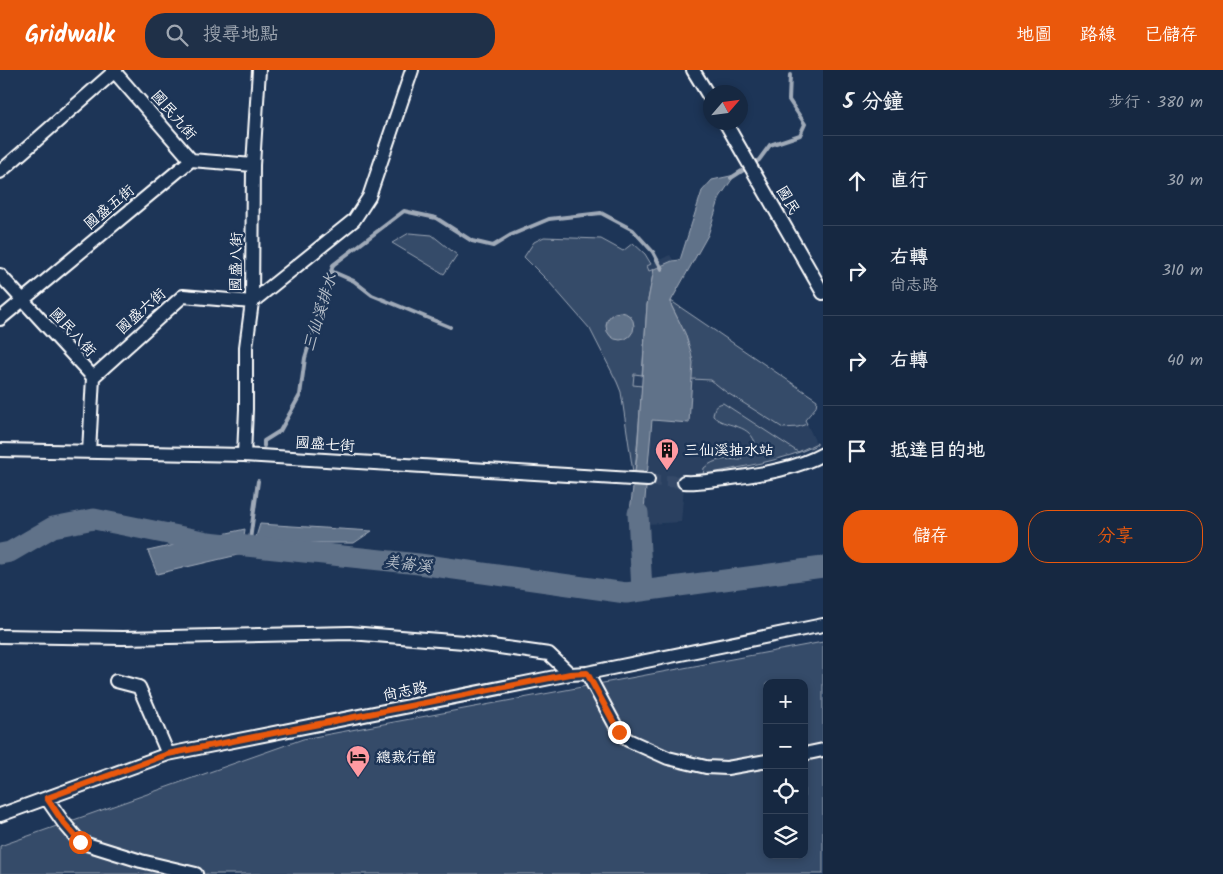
<!DOCTYPE html>
<html lang="zh-TW">
<meta charset="utf-8">
<style>
:root{--surface:#162841;--page:#1f3048;--text:#f1f3f6;--muted:#9ea6b1;--line:#35445a;--accent:#ea580c}
body{margin:0;font-family:Kalam,"LXGW WenKai TC",sans-serif;background:var(--page);color:var(--text)}
.controls{position:absolute;right:15px;bottom:15px;display:grid;overflow:hidden;border-radius:10px;box-shadow:0 2px 8px #0003}
.controls button{width:45px;height:45px;display:grid;place-items:center;padding:0;border:0;border-bottom:1px solid var(--line);background:var(--surface);color:var(--text);font:25px sans-serif}
.compass{position:absolute;left:703px;top:15px;width:45px;height:45px;border-radius:50%;background:var(--surface);box-shadow:0 2px 8px #0003;rotate:62deg}
.stop{position:absolute;width:15px;height:15px;margin:-11px;border:4px solid #ea580c;border-radius:50%;background:#fff}
.stop.end{background:#ea580c;border-color:#fff;box-shadow:0 1px 5px #0008}
.list{margin:0;padding:0;list-style:none}
h2{display:flex;justify-content:space-between;align-items:center;height:65px;margin:0;padding:0 20px;font-size:21px}
h2 small{font-size:16px;font-weight:400;color:var(--muted)}
.list li{display:grid;grid-template-columns:32px 1fr auto;gap:15px;align-items:center;box-sizing:border-box;height:90px;padding:0 20px;border-top:1px solid var(--line)}
.list b{display:block;font-size:19px;white-space:nowrap}
.list p{margin:0;font-size:16px;white-space:nowrap;color:var(--muted)}
.list em{font-size:16px;font-style:normal;color:var(--muted)}
.actions{display:flex;gap:10px;padding:15px 20px}
.actions a{flex:1;padding:11px 0;border:1px solid var(--accent);border-radius:20px;text-align:center;font-size:18px;color:var(--accent)}
.actions .main{background:var(--accent);color:#fff}
.icon{flex:none;width:28px;height:28px;fill:none;stroke:currentColor;stroke-width:2;stroke-linecap:round;stroke-linejoin:round}
.map{position:relative;flex:none;width:823px;height:804px;overflow:hidden}
header{display:flex;align-items:center;gap:30px;box-sizing:border-box;height:70px;padding:0 25px;background:var(--accent);color:#fff}
header strong{font-size:24px}
nav{display:flex;gap:28px;margin-inline-start:auto;font-size:18px}
.search{width:350px;height:45px;background:var(--page);display:flex;align-items:center;gap:12px;box-sizing:border-box;padding:0 18px;border-radius:20px;color:var(--muted);font-size:19px}
main{display:flex}
aside{flex:1;background:var(--surface)}
.map>svg:first-child{display:block}
.built{fill:#2a4161}
.green{fill:#364b69;stroke:#9aa5b4;fill-rule:evenodd}
.water{fill:#617289;stroke:#a0aab8}
.lines{fill:none;stroke-linecap:round;stroke-linejoin:round}
.stream{stroke:#a0aab8;stroke-width:4}
.river{stroke:#617289;stroke-width:21}
.minor-tunnel{stroke:#344968;stroke-width:12;stroke-dasharray:12 6;stroke-linecap:butt}
.minor-casing{stroke:#fff;stroke-width:16}
.minor{stroke:#1d3557;stroke-width:12}
.route{stroke:#ea580c;stroke-width:6}
.labels{text-anchor:middle;stroke-width:5;stroke-linejoin:round;paint-order:stroke}
.street-label{font-size:15px;fill:#fff;stroke:#1d3557}
.poi-label{font-size:15px;fill:#fff;stroke:#1d3557;text-anchor:start}
.water-label{font-size:16px;font-style:italic;fill:#b8c0ca;stroke:#1d3557}
</style>
<header>
<strong>Gridwalk</strong>
<div class="search"><svg class="icon" aria-label="search" viewBox="0 0 24 24"><circle cx="10" cy="10" r="6"/><path d="M15 15l6 6"/></svg>搜尋地點</div>
<nav><a>地圖</a><a>路線</a><a>已儲存</a></nav>
</header>
<main>
<div class="map">
<svg width="823" height="804" viewBox="0 0 823 804">
<rect width="100%" height="100%" fill="#1d3557"/>
<filter id="ink" filterUnits="userSpaceOnUse"><feTurbulence type="fractalNoise" baseFrequency=".02" numOctaves="2"/><feDisplacementMap in="SourceGraphic" scale="10" xChannelSelector="R" yChannelSelector="G"/><feConvolveMatrix kernelMatrix="1 2 1 2 8 2 1 2 1" color-interpolation-filters="sRGB"/></filter>
<g filter="url(#ink)">
<path class="built" d="M 544,167 L 601,169 L 623,181 L 633,173 L 645,184 L 651,194 L 670,185 L 684,208 L 672,231 L 817,330 L 816,337 L 805,350 L 817,375 L 798,384 L 761,394 L 703,405 L 685,405 L 681,452 L 646,454 L 629,449 L 635,402 L 633,402 L 621,322 L 590,259 L 549,212 L 524,187 L 534,172 Z"/>
<path class="green" d="M 409,163 L 432,165 L 457,185 L 444,204 L 392,173 Z
M 544,167 L 601,169 L 623,181 L 633,173 L 645,184 L 651,194 L 647,196 L 649,201 L 654,199 L 647,235 L 642,305 L 634,304 L 633,315 L 642,316 L 635,402 L 633,402 L 621,322 L 617,312 L 590,259 L 549,212 L 524,187 L 534,172 Z
M 671,231 L 817,330 L 816,337 L 805,350 L 807,354 L 798,357 L 783,358 L 726,322 L 711,310 L 691,309 C 694,278 684,262 671,235 Z
M 723,333 L 798,382 L 817,373 L 817,375 C 780,392 743,396 703,405 L 704,398 C 716,388 726,389 741,390 L 745,377 L 755,372 C 747,352 725,358 713,346 C 714,338 715,335 723,333 Z
M 823,572 L 823,804 L 0,804 L 0,776 L 303,669 ZM 767,613 L 804,613 L 804,785 L 767,785 Z"/>
<path class="water" d="M 735,105 L 720,127 L 708,165 L 671,231 L 671,235 L 685,263 L 691,282 L 693,293 L 689,353 L 652,350 L 643,452 L 629,449 L 637,386 L 647,235 L 654,199 L 672,191 L 680,190 L 702,121 L 712,110 Z
M606 256a14 14 0 1 1 28 0a14 14 0 1 1-28 0Z
M 260,454 L 372,461 L 354,473 L 254,473 Z
M 245,459 L 242,484 L 157,504 L 148,481 Z"/>
<g class="lines">
<path class="stream" d="M 731,108 L 759,90 L 770,75 L 800,65 L 805,54 L 789,30 L 790,5
M 331,201 L 354,211 L 372,225 L 450,257
M 264,376 L 264,371 L 280,361 L 300,325 L 305,288 L 333,195 L 404,141 L 436,148 L 472,171 L 493,176 L 511,165 L 549,149 L 601,143 L 633,160 L 653,182 L 662,199
M 249,477 L 258,411"/>
<path class="river" d="M 638,443 L 642,521
M 0,484 L 10,482 L 53,457 L 94,449 L 208,472 L 419,494 L 626,523 L 823,497"/>
<path class="minor-tunnel" d="M 648,410 L 684,412"/>
<g class="minor-casing">
<path id="minor" d="M 113,0 L 191,90
M 693,0 L 710,28
M 725,52 L 823,223
M 0,102 L 116,0
M 0,205 L 93,307 L 89,382
M 0,249 L 191,90 L 253,95
M 93,307 L 183,226 L 252,232 L 354,150 L 369,127 L 412,0
M 0,380 L 244,385 L 648,410
M 244,385 L 246,339 L 246,277 L 252,232 L 253,95 L 259,0
M 684,412 C 698,413 712,410 726,409 C 759,404 794,400 823,384
M 0,566 L 123,568 L 350,563 L 464,572 L 549,584 L 570,604
M 587,603 L 619,662 L 628,670 L 668,688 L 706,697 L 727,698 L 767,691
M 116,611 L 139,617 L 168,684
M 804,684 L 823,680
M 47,729 L 63,752 L 80,772 L 141,791 L 196,804
M 0,745 L 168,684 L 570,604 L 587,603 L 823,555"/>
</g>
<use href="#minor" class="minor"/>
</g>
</g>
<g class="lines" filter="url(#ink)">
<path class="route" d="M 80,772 L 63,752 L 47,728 L 168,684 L 570,604 L 587,603 L 619,662"/>
</g>
<defs>
<g id="building-pin" transform="scale(1.25)"><path d="M0 17L-7.5 6A9.5 9.5 0 1 1 7.5 6Z" fill="#ff9aa2" stroke="#1d3557"/><path d="M-4-6H4V6H1V3H-1V6H-4ZM-2.5-4.3h1.7v1.8h-1.7ZM.8-4.3h1.7v1.8H.8ZM-2.5-1h1.7V.8h-1.7ZM.8-1h1.7V.8H.8Z" fill="#111"/></g>
<g id="hotel-pin" transform="scale(1.25)"><path d="M0 17L-7.5 6A9.5 9.5 0 1 1 7.5 6Z" fill="#ff9aa2" stroke="#1d3557"/><path d="M-6-4.5h1.5V1H6V5H4.5V3h-9V5H-6ZM-4 0a1.8 1.8 0 1 1 3.6 0ZM.5 0V-2.5h3Q6-2.5 6 0Z" fill="#111"/></g>
</defs>
<g fill-rule="evenodd">
<use href="#building-pin" x="667" y="380"/>
<use href="#hotel-pin" x="358" y="687"/>
</g>
<g class="labels">
<g class="street-label">
<text transform="translate(174 45) rotate(49)" y="5">國民九街</text>
<text transform="translate(788 130) rotate(60)" y="5">國民</text>
<text transform="translate(109 137) rotate(-40)" y="5">國盛五街</text>
<text transform="translate(236 192) rotate(-89)" y="5">國盛八街</text>
<text transform="translate(141 241) rotate(-42)" y="5">國盛六街</text>
<text transform="translate(73 262) rotate(47)" y="5">國民八街</text>
<text transform="translate(325 374) rotate(4)" y="5">國盛七街</text>
<text transform="translate(405 621) rotate(-11)" y="5">尚志路</text>
</g>
<g class="poi-label">
<text x="684" y="385">三仙溪抽水站</text>
<text x="376" y="692">總裁行館</text>
</g>
<g class="water-label">
<text transform="translate(319 242) rotate(-73)" y="6">三仙溪排水</text>
<text transform="translate(408 493) rotate(7)" y="6">美崙溪</text>
</g>
</g>
</svg>
<div class="controls">
<button>+</button>
<button>−</button>
<button><svg class="icon" aria-label="locate" viewBox="0 0 24 24"><circle cx="12" cy="12" r="6"/><path d="M12 2v4M12 18v4M2 12h4M18 12h4"/></svg></button>
<button><svg class="icon" aria-label="layers" viewBox="0 0 24 24"><path d="M12 4l9 5-9 5-9-5zM3 14l9 5 9-5"/></svg></button>
</div>
<svg class="compass" viewBox="-18 -18 36 36"><path d="M0-13l5 13h-10z" fill="#e53935"/><path d="M0 13l5-13h-10z" fill="#9ea6b1"/></svg>
<div class="stop" style="left:80px;top:772px"></div>
<div class="stop end" style="left:619px;top:662px"></div>
</div>
<aside>
<h2>5 分鐘<small>步行 · 380 m</small></h2>
<ul class="list">
<li><svg class="icon" aria-label="ahead" viewBox="0 0 24 24"><path d="M12 20V5M6 11l6-6 6 6"/></svg><div><b>直行</b></div><em>30 m</em></li>
<li><svg class="icon" aria-label="right" viewBox="0 0 24 24"><path d="M7 20v-9h11M14 6l5 5-5 5"/></svg><div><b>右轉</b><p>尚志路</p></div><em>310 m</em></li>
<li><svg class="icon" aria-label="right" viewBox="0 0 24 24"><path d="M7 20v-9h11M14 6l5 5-5 5"/></svg><div><b>右轉</b></div><em>40 m</em></li>
<li><svg class="icon" aria-label="arrive" viewBox="0 0 24 24"><path d="M6 21V4h12l-3 4 3 4H6"/></svg><div><b>抵達目的地</b></div></li>
</ul>
<div class="actions"><a class="main">儲存</a><a>分享</a></div>
</aside>
</main>
